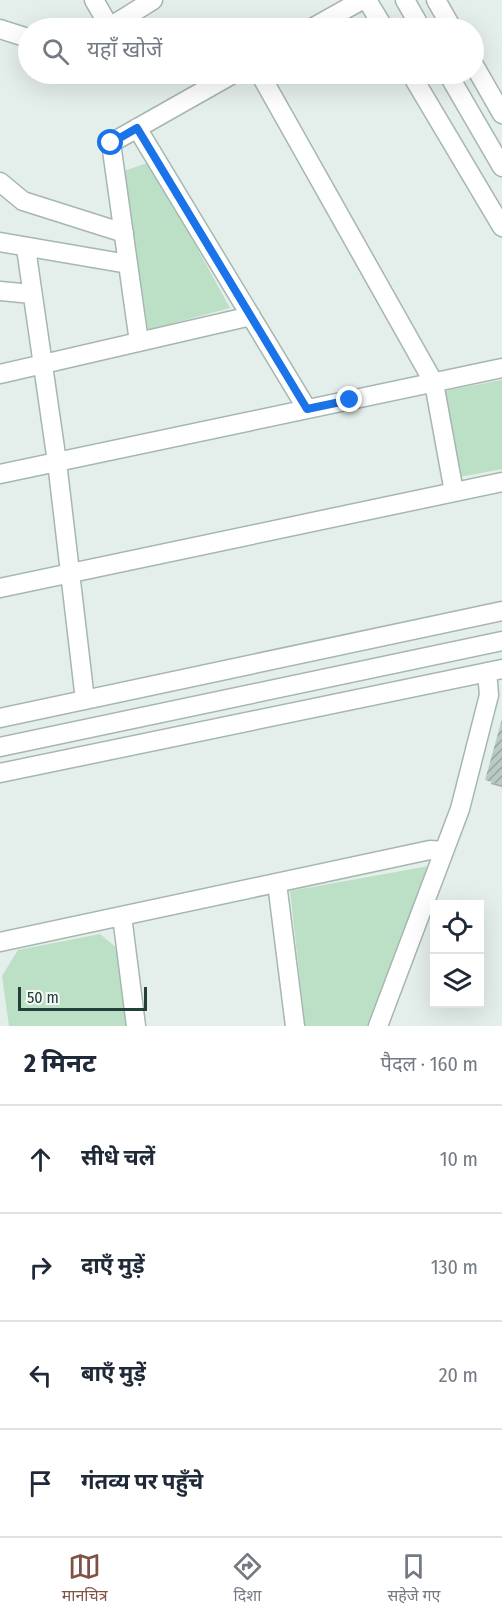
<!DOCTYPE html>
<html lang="hi">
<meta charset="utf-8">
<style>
:root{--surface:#fff;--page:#f2f2f3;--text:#1f2937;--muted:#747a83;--line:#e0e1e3;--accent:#805246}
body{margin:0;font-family:"Fira Sans Condensed","Noto Sans Devanagari",sans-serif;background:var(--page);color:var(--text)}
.controls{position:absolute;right:18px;bottom:18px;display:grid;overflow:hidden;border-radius:0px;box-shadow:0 6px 24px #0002}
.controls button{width:54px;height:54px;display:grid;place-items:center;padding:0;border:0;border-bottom:2px solid var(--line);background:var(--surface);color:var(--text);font:30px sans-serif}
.scale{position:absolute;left:18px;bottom:15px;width:129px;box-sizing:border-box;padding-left:6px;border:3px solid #224039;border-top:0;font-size:16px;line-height:21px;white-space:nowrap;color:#224039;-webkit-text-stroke:4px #f5faf7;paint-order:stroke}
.stop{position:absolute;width:18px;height:18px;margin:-14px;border:4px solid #1a73e8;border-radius:50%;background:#fff}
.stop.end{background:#1a73e8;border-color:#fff;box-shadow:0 2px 6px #0008}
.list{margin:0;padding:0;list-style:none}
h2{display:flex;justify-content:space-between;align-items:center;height:78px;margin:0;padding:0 24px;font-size:26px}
h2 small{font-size:20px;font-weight:400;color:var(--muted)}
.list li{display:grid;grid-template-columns:39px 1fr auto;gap:18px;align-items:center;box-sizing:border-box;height:108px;padding:0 24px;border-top:2px solid var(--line)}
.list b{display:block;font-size:22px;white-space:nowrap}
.list em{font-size:20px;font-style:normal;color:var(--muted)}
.icon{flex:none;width:33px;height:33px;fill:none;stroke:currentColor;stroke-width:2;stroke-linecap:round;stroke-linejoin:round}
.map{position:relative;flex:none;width:502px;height:1026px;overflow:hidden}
.search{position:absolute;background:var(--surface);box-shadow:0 6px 24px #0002;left:18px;right:18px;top:18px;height:66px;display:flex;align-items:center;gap:15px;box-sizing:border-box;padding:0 21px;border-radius:33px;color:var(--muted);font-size:22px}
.sheet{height:510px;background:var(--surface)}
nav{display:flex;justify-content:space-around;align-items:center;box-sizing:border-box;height:84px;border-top:2px solid var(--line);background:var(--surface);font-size:16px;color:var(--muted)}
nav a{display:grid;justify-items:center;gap:3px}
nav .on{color:var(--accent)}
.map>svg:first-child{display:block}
.park{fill:#bce0c6}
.building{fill:url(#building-hatch);filter:url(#shadow)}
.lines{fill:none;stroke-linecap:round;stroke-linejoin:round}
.minor-casing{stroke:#a6b6b1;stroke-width:21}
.minor{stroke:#fff;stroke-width:18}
.route{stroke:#1a73e8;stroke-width:8}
</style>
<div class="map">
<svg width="502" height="1026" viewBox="0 0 502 1026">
<defs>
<pattern id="building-hatch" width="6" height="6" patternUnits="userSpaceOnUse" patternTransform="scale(1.5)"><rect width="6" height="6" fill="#b9c9c3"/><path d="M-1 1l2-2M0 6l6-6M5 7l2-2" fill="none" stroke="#96a59f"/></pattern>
<filter id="shadow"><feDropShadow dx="6" dy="4" stdDeviation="0" flood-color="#0004"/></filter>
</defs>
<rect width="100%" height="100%" fill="#e4eeea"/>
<path class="park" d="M 150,162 L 230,308 L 148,330 L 124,171 Z
M 502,380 L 502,469 L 460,477 L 443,391 Z
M 429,866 L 370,1026 L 305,1026 L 290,891 Z
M 100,934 L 118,949 L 129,1026 L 9,1026 L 2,976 L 18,950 Z"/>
<path class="building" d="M 502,719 L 502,785 L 485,780 Z"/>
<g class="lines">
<g class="minor-casing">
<path id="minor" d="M 94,0 L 109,26
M 367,0 L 384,28
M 405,0 L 421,28
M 436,0 L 452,28
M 108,28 L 153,0
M 312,28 L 362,0
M 0,29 L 28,38
M 474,65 L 502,114
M 260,74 L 434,383 L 454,492
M 411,74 L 502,227
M 448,74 L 502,167
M 137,128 L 307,409
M 0,182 L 23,201 L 124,233
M 0,242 L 128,264
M 26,248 L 57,462 L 85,700
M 0,291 L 32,294
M 139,342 L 111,143 L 233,74
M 0,374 L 251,316
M 0,474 L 502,368
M 0,588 L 502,482
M 0,718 L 502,611
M 0,747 L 502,641
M 0,773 L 502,669
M 277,883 L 295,1026
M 122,916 L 136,1026
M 0,942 L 430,850 L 444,851
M 378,1026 L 460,809 L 489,695 L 487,672"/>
</g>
<use href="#minor" class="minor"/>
</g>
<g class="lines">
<path class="route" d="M 111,143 L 137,128 L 307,409 L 350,400"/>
</g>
</svg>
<div class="controls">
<button><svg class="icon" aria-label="locate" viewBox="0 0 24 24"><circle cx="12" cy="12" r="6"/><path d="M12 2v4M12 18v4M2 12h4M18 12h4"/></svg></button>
<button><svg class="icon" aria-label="layers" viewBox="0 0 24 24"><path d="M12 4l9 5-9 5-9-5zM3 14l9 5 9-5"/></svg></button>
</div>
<div class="scale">50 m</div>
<div class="stop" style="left:111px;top:143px"></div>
<div class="stop end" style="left:350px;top:400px"></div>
<div class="search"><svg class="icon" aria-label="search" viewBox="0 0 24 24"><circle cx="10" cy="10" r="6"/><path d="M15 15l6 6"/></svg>यहाँ खोजें</div>
</div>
<section class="sheet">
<h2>2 मिनट<small>पैदल · 160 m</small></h2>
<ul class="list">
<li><svg class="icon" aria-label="ahead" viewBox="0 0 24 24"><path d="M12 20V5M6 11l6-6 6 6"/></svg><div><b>सीधे चलें</b></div><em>10 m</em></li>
<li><svg class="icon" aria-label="right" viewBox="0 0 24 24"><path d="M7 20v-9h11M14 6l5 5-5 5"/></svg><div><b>दाएँ मुड़ें</b></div><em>130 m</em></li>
<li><svg class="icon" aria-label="left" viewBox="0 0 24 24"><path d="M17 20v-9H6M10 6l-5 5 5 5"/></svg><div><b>बाएँ मुड़ें</b></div><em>20 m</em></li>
<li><svg class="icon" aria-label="arrive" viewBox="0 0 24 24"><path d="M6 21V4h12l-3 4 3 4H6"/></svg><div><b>गंतव्य पर पहुँचे</b></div></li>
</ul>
</section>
<nav>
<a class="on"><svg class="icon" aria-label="map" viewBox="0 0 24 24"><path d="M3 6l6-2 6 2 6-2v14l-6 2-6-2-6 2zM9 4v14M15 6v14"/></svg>मानचित्र</a>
<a><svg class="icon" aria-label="directions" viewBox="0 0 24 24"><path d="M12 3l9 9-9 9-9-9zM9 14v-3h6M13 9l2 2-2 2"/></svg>दिशा</a>
<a><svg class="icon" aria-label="saved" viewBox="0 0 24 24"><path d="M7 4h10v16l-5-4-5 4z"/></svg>सहेजे गए</a>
</nav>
